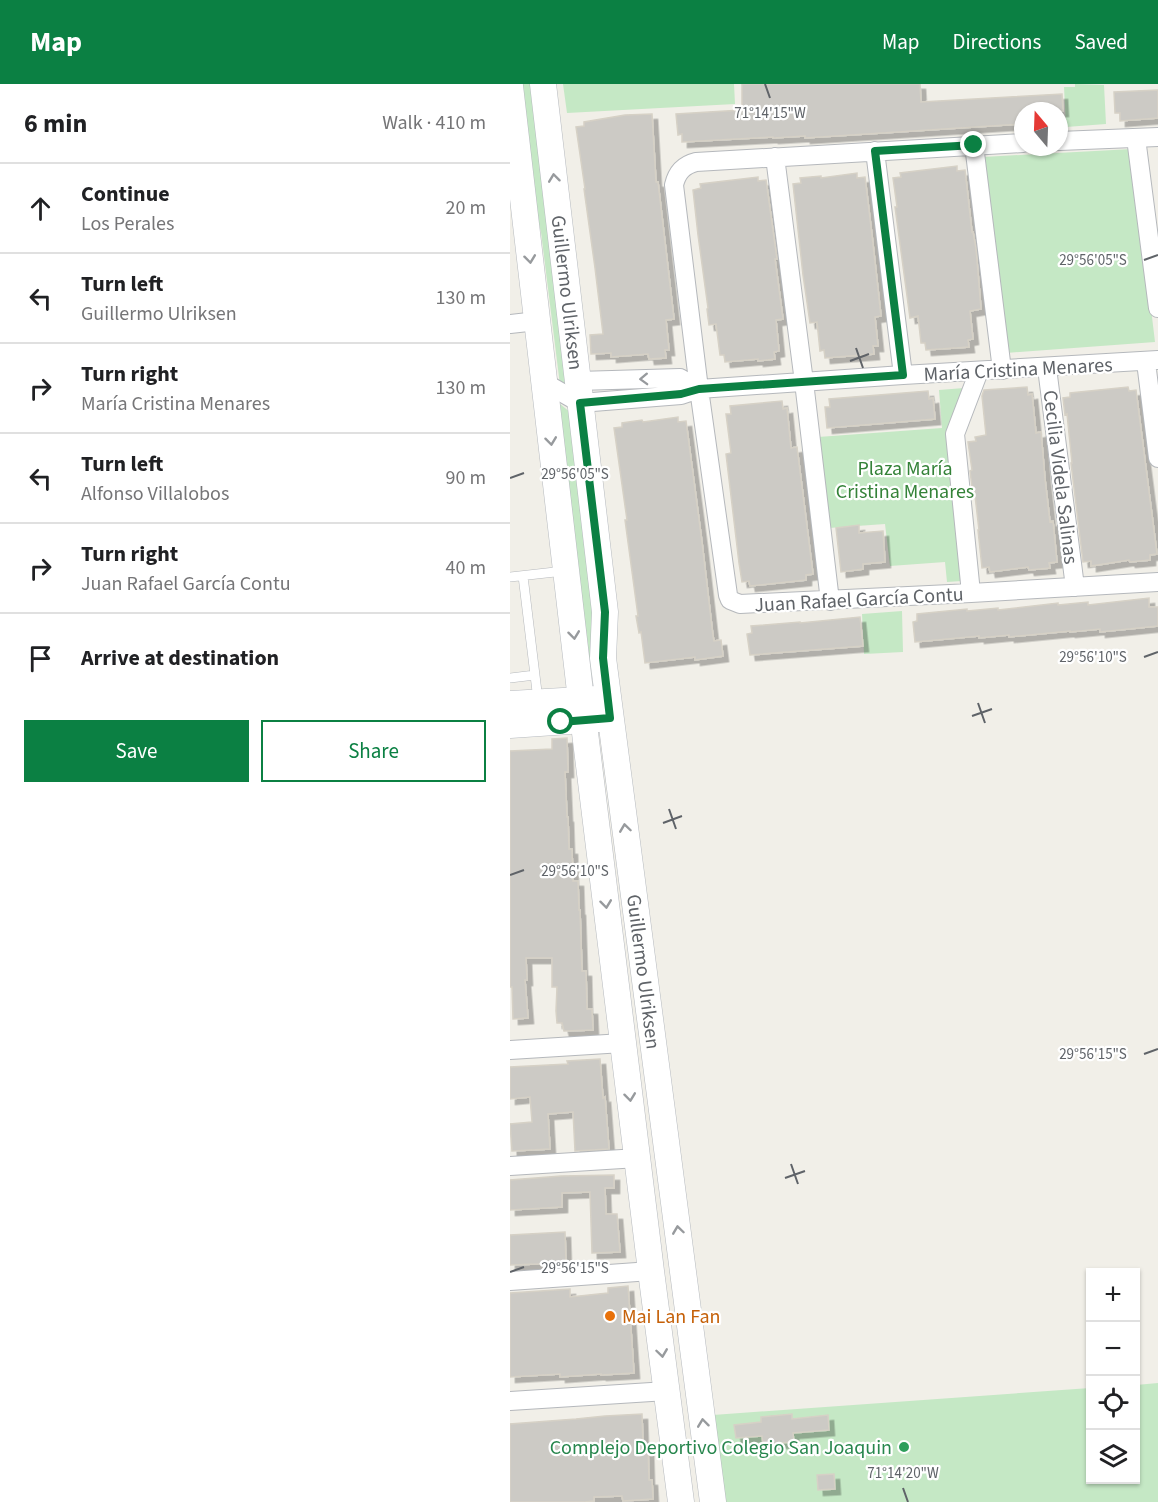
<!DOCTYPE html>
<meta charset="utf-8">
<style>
:root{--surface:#fff;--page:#f6f6f6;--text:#202124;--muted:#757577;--line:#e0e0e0;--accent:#0b8043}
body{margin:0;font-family:"Source Sans 3",sans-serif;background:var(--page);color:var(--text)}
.controls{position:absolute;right:18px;bottom:18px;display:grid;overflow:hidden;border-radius:0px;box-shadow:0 2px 4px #0004}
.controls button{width:54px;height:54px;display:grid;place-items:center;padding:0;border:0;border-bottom:2px solid var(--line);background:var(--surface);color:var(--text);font:30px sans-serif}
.compass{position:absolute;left:504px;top:18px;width:54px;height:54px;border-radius:50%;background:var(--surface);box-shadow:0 2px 4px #0004;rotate:341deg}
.stop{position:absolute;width:18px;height:18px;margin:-14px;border:4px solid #0b8043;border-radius:50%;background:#fff}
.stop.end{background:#0b8043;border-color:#fff;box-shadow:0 2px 6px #0008}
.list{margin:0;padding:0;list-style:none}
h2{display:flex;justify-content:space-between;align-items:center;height:78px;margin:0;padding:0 24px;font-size:26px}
h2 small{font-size:20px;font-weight:400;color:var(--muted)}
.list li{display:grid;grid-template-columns:39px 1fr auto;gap:18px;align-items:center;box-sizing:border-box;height:90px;padding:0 24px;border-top:2px solid var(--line)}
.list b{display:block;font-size:22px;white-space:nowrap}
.list p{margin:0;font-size:20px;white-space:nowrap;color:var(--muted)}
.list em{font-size:20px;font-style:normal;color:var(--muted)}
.actions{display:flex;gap:12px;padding:18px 24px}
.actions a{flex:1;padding:14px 0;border:2px solid var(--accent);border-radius:0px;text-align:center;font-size:21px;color:var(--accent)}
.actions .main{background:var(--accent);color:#fff}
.icon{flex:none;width:33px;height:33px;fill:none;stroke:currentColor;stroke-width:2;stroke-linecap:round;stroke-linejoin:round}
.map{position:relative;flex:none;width:648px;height:1418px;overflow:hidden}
header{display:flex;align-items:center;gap:36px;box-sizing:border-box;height:84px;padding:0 30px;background:var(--accent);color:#fff}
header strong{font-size:28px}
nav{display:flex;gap:33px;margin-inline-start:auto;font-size:21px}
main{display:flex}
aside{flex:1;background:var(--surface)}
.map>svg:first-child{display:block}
.green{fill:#c5e8c5}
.building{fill:#cccac5;stroke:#d6d1c6;stroke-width:1.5;filter:url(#shadow)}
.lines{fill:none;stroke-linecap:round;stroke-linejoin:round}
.lane-casing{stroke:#b5b8bc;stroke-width:10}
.street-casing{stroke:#b5b8bc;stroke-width:20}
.secondary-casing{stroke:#b6babf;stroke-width:27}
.lane{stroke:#fff;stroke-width:9}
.street{stroke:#fff;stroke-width:18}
.secondary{stroke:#fff;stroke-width:26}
.oneway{stroke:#979a9d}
.route{stroke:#0b8043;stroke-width:8}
.ticks{fill:none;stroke:#5f6368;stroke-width:2}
.food-dot{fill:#e8710a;stroke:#fff;stroke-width:2}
.leisure-dot{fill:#2e9e5b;stroke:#fff;stroke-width:2}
.labels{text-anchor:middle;stroke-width:4.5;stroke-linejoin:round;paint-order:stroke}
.street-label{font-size:20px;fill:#5f6368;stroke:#fff}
.park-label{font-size:20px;fill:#348238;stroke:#fff}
.food-label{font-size:20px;fill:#c56008;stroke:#fff;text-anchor:start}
.leisure-label{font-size:20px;fill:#27864d;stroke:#fff;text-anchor:end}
.ticks-label{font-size:15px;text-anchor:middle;fill:#5f6368;stroke:#fff;stroke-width:4.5;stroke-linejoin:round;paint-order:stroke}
</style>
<header>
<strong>Map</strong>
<nav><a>Map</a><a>Directions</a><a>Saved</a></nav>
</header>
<main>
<aside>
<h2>6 min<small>Walk · 410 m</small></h2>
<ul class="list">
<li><svg class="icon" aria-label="ahead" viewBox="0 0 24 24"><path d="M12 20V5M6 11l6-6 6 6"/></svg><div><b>Continue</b><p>Los Perales</p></div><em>20 m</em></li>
<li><svg class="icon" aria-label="left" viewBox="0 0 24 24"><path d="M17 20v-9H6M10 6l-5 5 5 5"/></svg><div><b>Turn left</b><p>Guillermo Ulriksen</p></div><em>130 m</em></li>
<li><svg class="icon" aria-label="right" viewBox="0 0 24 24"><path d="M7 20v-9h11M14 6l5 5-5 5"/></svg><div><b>Turn right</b><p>María Cristina Menares</p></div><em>130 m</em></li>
<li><svg class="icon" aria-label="left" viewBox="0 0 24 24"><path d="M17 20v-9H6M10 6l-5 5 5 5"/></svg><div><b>Turn left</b><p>Alfonso Villalobos</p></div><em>90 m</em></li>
<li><svg class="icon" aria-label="right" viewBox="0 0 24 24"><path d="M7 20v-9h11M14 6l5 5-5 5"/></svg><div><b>Turn right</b><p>Juan Rafael García Contu</p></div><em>40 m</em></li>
<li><svg class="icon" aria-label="arrive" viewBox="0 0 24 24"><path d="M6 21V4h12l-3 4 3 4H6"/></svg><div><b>Arrive at destination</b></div></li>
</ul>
<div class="actions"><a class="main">Save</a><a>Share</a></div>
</aside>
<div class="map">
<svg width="648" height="1418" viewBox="0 0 648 1418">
<defs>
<filter id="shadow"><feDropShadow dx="5.5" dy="5.5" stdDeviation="0" flood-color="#0004"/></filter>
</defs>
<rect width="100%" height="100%" fill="#f1efe8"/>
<path class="green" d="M 6,0 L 21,0 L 58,305 L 50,301 L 31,148 L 20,108 Z
M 53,0 L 224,0 L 225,20 L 57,29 Z
M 565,0 L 594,1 L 596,40 L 556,43 L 554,3 L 565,3 Z
M 622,65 L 645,258 L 496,269 L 473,73 Z
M 454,304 L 452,497 L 437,498 L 435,478 L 380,482 L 375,440 L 319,444 L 308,353 L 432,344 L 429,306 Z
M 44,315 L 61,329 L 83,510 L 81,574 L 82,610 Z
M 392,527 L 393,568 L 354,570 L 352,530 Z
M 648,1299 L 648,1418 L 214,1418 L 203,1331 L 580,1304 L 580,1396 L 626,1396 L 626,1301 Z"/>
<path class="building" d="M 232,0 L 410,0 L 411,18 L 552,10 L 553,27 L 513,27 L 513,40 L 295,54 L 295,52 L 263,54 L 263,53 L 172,58 L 172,50 L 168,51 L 166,30 L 232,26 Z
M 648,6 L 648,34 L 610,37 L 610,29 L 605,29 L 604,8 Z
M 142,30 L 146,98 L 148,98 L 164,235 L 156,236 L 159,266 L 155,266 L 156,274 L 139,275 L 138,270 L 101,273 L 101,269 L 81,270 L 80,251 L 93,250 L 85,184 L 74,105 L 75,105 L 66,43 L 74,42 L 74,38 L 115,31 Z
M 447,82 L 447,87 L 455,86 L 462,148 L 463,148 L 466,164 L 471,225 L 460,227 L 463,255 L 458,256 L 459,263 L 416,266 L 415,259 L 411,259 L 408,232 L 400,234 L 385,123 L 387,123 L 383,94 L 391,93 L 390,89 Z
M 347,89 L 347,94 L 355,93 L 362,151 L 371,232 L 365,233 L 368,262 L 363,262 L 364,270 L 315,274 L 314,266 L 310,267 L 307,238 L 300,239 L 293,191 L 283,100 L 291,99 L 290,94 L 311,92 L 311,94 Z
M 248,93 L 248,97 L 256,96 L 267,175 L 265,175 L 273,235 L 266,236 L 269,267 L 264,268 L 265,275 L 248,277 L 248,275 L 215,278 L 214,271 L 210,271 L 206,240 L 199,241 L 197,225 L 198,224 L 188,151 L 183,106 L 191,104 L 190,100 Z
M 517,303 L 518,311 L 522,310 L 526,349 L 531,348 L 535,395 L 540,438 L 543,437 L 547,478 L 539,479 L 540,484 L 519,486 L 518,483 L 480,488 L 479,483 L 472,484 L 468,446 L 469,446 L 464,403 L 462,403 L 460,387 L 462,386 L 458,358 L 466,357 L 465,353 L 476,351 L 472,312 L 474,306 Z
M 618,303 L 619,307 L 626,306 L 647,470 L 640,471 L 640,476 L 620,478 L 619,476 L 581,482 L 581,477 L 573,478 L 561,379 L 562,379 L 557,330 L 555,331 L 553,314 L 560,313 L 560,309 Z
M 418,307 L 419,315 L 423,314 L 425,335 L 317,344 L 315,323 L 320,323 L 319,315 Z
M 272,317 L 273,325 L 277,324 L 281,364 L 287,363 L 303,490 L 296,491 L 296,496 L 240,502 L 239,497 L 232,498 L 229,479 L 216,370 L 221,369 L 216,330 L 221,330 L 220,322 Z
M 168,333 L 168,338 L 176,337 L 192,458 L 203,552 L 204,557 L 211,556 L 213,572 L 185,576 L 185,573 L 135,579 L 131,548 L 129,549 L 126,532 L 128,532 L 115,436 L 117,436 L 104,344 L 112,343 L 112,339 L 132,336 L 133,338 Z
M 349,441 L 349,449 L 373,447 L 375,478 L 353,480 L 353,485 L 331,488 L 326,444 Z
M 639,514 L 639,523 L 648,523 L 648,542 L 590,548 L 590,545 L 560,548 L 560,547 L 499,553 L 499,551 L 469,554 L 469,552 L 405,558 L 403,538 L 407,537 L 407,530 L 457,525 L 457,527 L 488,524 L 488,526 L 548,519 L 548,521 L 578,518 L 578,521 Z
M 350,533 L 353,562 L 240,571 L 237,550 L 242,549 L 241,542 L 290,538 L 290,539 Z
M 57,654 L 58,688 L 55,688 L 57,733 L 58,733 L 59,765 L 62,765 L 63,797 L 68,797 L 69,826 L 70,826 L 72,887 L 76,887 L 77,925 L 82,925 L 83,946 L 54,947 L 52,939 L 47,939 L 46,927 L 47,903 L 42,903 L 42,874 L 16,874 L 17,896 L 15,896 L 18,934 L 3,935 L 2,903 L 0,903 L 0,667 L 42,665 L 42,655 Z
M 90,975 L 93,1014 L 95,1013 L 99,1065 L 65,1067 L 63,1028 L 38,1030 L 40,1065 L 2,1067 L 0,1040 L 22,1038 L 20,1013 L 0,1015 L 0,983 L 58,980 L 57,977 Z
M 104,1091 L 104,1104 L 95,1104 L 96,1130 L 107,1130 L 110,1168 L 82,1169 L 80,1108 L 52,1109 L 52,1123 L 0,1126 L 0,1096 L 51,1092 Z
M 55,1148 L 56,1179 L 0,1181 L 0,1151 Z
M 118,1202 L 124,1289 L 91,1291 L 91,1290 L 50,1293 L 50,1290 L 0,1293 L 0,1209 L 60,1205 L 60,1213 L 98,1209 L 98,1204 Z
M 132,1330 L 133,1361 L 138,1361 L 139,1396 L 142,1396 L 143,1415 L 113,1417 L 112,1412 L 84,1413 L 84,1417 L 74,1418 L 0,1418 L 0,1340 L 66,1335 L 95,1332 Z
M 282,1330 L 282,1335 L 318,1331 L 319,1346 L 283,1349 L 284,1358 L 253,1360 L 252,1352 L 226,1354 L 224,1341 L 251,1338 L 251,1333 Z
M 324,1390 L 325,1405 L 308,1406 L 307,1391 Z"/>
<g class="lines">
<g class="lane-casing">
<path id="lane" d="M 13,492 L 28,616
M 0,493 L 54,487
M 0,594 L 25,591"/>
</g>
<g class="street-casing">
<path id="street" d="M 626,54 L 648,224
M 549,57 L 648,53
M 513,59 L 186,78 C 174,81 167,88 164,101 L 189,305 L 218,511 L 220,516 L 230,520 L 461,509 L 648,498
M 464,61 L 492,286
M 365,67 L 393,291
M 265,73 L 294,298 L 320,517
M 0,240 L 27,237
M 636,278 L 648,374
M 537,284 L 565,503
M 68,297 L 170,294 L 189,305
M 35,299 L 70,319 L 171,311 L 189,305 L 393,291 L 648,276
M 461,509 L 445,350 L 469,287
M 0,966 L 113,959
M 0,1082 L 128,1074
M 0,1197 L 141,1187
M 0,1317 L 157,1307"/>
</g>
<g class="secondary-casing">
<g id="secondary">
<path id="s1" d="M 33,0 L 95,528 L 93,574 L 203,1418"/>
<path d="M 0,2 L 71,616 L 141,1187 L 171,1418"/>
<path d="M 0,620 L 88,615"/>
<path d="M 0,641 L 89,635"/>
</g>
</g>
<use href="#lane" class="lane"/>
<use href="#street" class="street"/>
<use href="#secondary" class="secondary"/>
</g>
<defs><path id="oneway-chevron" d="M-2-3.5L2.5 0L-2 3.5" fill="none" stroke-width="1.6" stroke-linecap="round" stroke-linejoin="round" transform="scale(1.5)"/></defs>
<g class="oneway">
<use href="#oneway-chevron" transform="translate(44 94) rotate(-97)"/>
<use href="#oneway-chevron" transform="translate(20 175) rotate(83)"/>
<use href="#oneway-chevron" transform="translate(134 295) rotate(178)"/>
<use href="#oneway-chevron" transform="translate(41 357) rotate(83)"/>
<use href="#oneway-chevron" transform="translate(64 551) rotate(83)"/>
<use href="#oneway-chevron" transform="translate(115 744) rotate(-98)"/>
<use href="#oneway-chevron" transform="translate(96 820) rotate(83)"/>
<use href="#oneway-chevron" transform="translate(120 1013) rotate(83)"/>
<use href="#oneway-chevron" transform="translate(168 1146) rotate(-98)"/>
<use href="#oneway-chevron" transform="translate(152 1269) rotate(82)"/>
<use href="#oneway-chevron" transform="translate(193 1339) rotate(-97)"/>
</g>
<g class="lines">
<path class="route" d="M 51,638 L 100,634 L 93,574 L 95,528 L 70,319 L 171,310 L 189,305 L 393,291 L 365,67 L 464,61"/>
</g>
<path class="ticks" d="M 255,0 L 260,14M 634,176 L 648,171M 346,264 L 353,284M 340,277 L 359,270M 0,394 L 14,389M 634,573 L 648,568M 468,619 L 475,639M 462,632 L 482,625M 159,725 L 166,745M 153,739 L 172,732M 0,791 L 14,786M 634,970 L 648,965M 281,1080 L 288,1100M 275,1094 L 295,1087M 0,1188 L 14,1183M 393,1404 L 398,1418"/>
<circle class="food-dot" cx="100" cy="1232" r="6"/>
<circle class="leisure-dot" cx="394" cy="1363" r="6"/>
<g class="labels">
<g class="street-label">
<text dy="7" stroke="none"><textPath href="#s1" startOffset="210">Guillermo Ulriksen</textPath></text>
<text transform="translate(508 285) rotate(-3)" y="7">María Cristina Menares</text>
<text transform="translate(551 393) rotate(83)" y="7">Cecilia Videla Salinas</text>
<text transform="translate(349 515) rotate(-3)" y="7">Juan Rafael García Contu</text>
<text dy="7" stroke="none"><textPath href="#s1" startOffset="894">Guillermo Ulriksen</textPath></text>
</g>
<g class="park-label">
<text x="395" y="391">Plaza María<tspan x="395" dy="23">Cristina Menares</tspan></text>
</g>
<g class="food-label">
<text x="112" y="1239">Mai Lan Fan</text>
</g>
<g class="leisure-label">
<text x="382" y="1370">Complejo Deportivo Colegio San Joaquin</text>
</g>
</g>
<g class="ticks-label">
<text x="260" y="34">71°14'15"W</text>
<text x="583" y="181">29°56'05"S</text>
<text x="65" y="395">29°56'05"S</text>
<text x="583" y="578">29°56'10"S</text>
<text x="65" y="792">29°56'10"S</text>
<text x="583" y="975">29°56'15"S</text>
<text x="65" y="1189">29°56'15"S</text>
<text x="393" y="1394">71°14'20"W</text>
</g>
</svg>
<div class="controls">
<button>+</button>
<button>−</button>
<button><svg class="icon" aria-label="locate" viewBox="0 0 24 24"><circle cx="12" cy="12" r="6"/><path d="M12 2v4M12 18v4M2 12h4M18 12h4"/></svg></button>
<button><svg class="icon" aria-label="layers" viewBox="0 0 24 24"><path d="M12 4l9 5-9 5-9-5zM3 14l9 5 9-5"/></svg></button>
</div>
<svg class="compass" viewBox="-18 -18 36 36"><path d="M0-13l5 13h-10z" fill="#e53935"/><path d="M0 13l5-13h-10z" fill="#757577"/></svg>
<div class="stop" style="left:51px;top:638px"></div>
<div class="stop end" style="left:464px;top:61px"></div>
</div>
</main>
